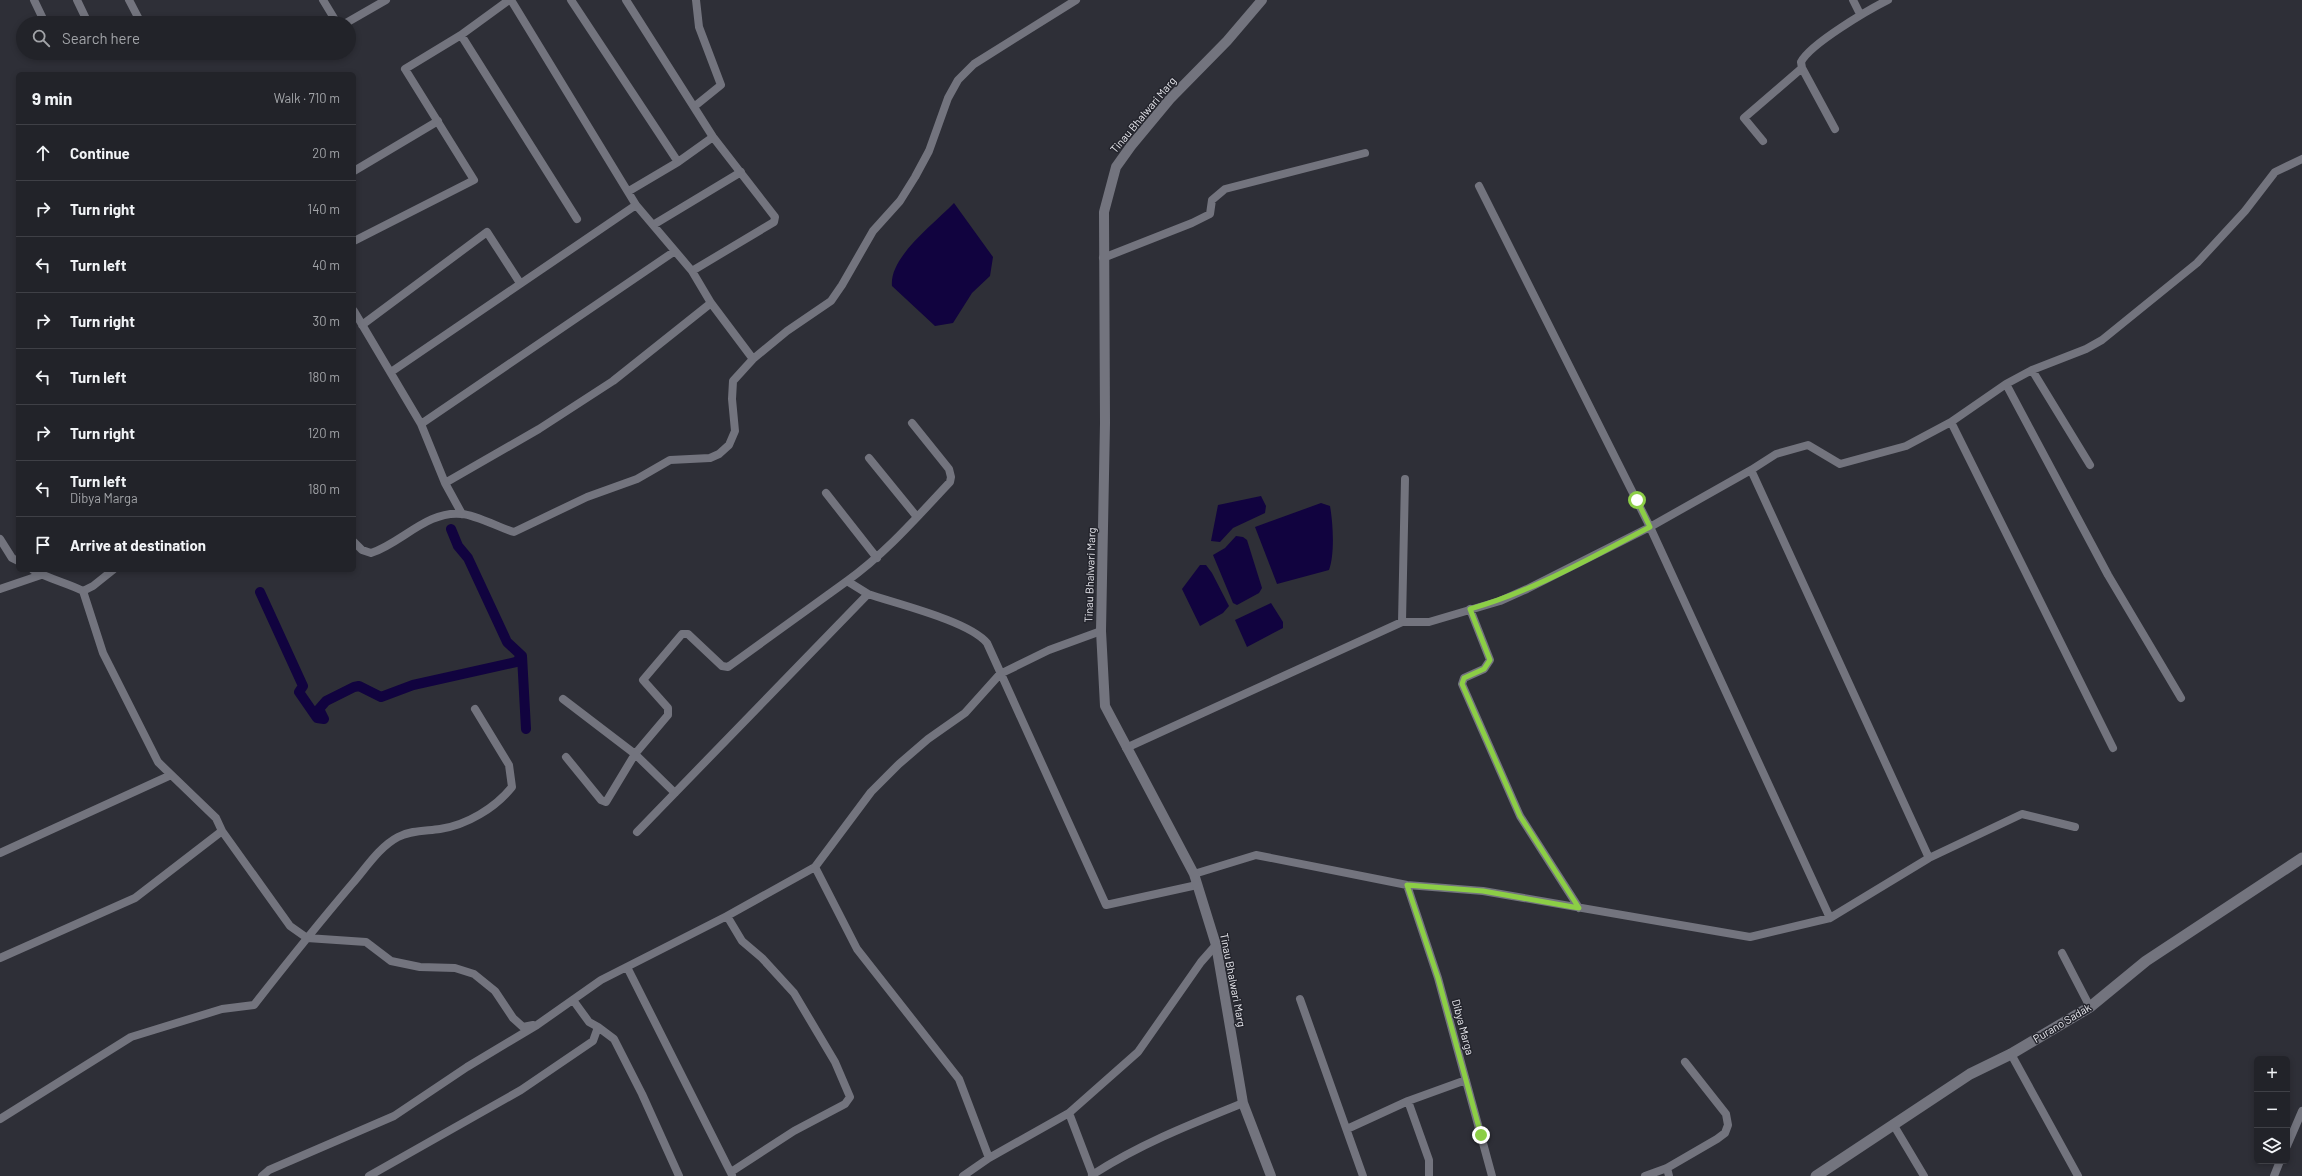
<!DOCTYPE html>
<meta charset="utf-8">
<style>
:root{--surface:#222329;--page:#2a2b31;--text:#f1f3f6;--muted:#a2a4a8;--line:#3f4046}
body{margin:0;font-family:Barlow,sans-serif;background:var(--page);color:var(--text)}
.controls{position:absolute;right:12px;bottom:12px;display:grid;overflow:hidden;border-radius:6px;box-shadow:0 2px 6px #0003}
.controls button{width:36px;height:36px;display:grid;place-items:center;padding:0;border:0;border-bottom:1px solid var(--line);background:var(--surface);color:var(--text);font:20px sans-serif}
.stop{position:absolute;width:12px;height:12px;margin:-9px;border:3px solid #8cce46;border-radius:50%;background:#fff}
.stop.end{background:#8cce46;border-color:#fff;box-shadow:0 1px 4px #0008}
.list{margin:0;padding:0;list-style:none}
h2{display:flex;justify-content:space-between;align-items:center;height:52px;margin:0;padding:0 16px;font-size:17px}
h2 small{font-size:13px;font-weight:400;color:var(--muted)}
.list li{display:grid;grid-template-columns:26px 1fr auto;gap:12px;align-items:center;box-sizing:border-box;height:56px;padding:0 16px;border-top:1px solid var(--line)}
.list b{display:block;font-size:15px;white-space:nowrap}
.list p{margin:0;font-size:13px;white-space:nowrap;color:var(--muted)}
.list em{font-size:13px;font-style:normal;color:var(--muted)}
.icon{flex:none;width:22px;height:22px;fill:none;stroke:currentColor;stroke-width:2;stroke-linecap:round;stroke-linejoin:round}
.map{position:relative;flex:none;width:2302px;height:1176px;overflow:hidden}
.search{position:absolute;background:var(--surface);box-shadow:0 2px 6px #0003;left:16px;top:16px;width:340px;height:44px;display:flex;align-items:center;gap:10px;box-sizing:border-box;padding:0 14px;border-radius:22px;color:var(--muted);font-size:15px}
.panel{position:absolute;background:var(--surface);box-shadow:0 2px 6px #0003;left:16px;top:72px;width:340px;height:500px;border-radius:6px}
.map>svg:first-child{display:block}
.water{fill:#11033f}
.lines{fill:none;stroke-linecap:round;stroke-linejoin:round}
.canal{stroke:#11033f;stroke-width:10}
.minor{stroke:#73747e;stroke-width:8}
.tertiary{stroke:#73747e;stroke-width:10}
.secondary{stroke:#73747e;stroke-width:11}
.route{stroke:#8cce46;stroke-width:5}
.labels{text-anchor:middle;stroke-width:3;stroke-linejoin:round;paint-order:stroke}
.street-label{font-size:11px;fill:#e8e8ee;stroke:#24252d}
</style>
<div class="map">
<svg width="2302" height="1176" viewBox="0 0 2302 1176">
<rect width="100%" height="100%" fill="#2e2f37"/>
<path class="water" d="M 954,203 L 993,257 L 990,276 L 972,293 L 953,323 L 935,326 L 892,286 C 889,257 934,224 954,203 Z
M 1261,496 L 1266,506 L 1265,513 L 1233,528 L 1220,542 L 1211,541 L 1218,505 Z
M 1321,503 L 1330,506 C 1333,523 1335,554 1329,570 L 1277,584 L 1255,527 Z
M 1236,536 L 1243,537 L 1247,540 L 1262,588 L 1259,593 L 1237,605 L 1233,603 L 1213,555 L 1225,548 Z
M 1200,565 L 1206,565 L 1212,573 L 1229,606 L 1223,613 L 1200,626 L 1182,589 Z
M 1271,603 L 1283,622 L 1283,628 L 1247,647 L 1235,620 Z"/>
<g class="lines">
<path class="canal" d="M 451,529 L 458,546 L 468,558 L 507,642 L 522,656 L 526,729
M 260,592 L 303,686 L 299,692 L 317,718 L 324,719 L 319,709 L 326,701 L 354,687 L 359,686 L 381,697 L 413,685 L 516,662 L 522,656"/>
<path class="minor" d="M 34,0 L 45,23
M 77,0 L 88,23
M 129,0 L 141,23
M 323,0 L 337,23
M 511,0 L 636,205 L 692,271 L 711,303 L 753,359
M 571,0 L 678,162
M 626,0 L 713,137 L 775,217 L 774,222 L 692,271
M 1853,0 L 1860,14
M 346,23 L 386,0
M 461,35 L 577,219
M 695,106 L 721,85 L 699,27 L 696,0
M 1835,129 L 1802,68 L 1801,62 C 1810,44 1868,10 1888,0
M 1763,141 L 1744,118 L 1802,68
M 354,171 L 438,121
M 1479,186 L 1650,527 L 1830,918
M 629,191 L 678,162 L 713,137
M 653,225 L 741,172
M 354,241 L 474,180 L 405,69 L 461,35 L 509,0
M 1103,258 L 1192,223 L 1210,214 L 1212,200 L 1225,189 L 1365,153
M 354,311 L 421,424 L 445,483 L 462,514
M 362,325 L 487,232 L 520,283
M 2032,370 L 2090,465
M 391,372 L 636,205
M 2006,384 L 2108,575 L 2181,698
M 1951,422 L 2113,748
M 421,424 L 675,251
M 869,458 L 917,517
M 1751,470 L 1929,858
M 445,483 L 539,429 L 613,381 L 711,303
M 826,493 L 877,558
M 0,539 L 12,558 L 18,561
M 354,542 L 362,550 L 371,553 C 402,543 427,510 462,514 C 476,515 500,528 514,532 L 587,497 L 637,479 L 670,460 L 710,458 L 719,454 L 729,445 L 735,431 L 732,399 L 733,381 L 753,359 L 787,331 L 831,301 L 842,285 L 873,231 L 900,201 L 915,177 L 929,151 L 948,98 L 958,80 L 974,64 L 1076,0
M 33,570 C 49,579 67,583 83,591 L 103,653 L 158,762 L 216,818 L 222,831 L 290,926 L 307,938 L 366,942 L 391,961 L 420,967 L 455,968 L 474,974 L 495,991 L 513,1018 L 523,1027 L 533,1025
M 0,589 L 41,575
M 83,591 L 93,586 L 113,570
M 868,594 L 847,581 C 886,553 917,517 950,482 L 951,477 L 949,469 L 912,423
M 1470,609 L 1490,660 L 1484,669 L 1464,678 L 1462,684 L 1520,816 L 1579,908
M 1402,622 L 1405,479
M 563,699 L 635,754 L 675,793
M 1126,748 L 1402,622 L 1429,622 L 1500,601 L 1527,589 L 1650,527 L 1751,470 L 1776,454 L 1808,445 L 1840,464 L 1906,446 L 1951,422 L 2006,384 L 2032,370 L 2086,349 L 2102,340 L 2197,263 L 2245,211 L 2275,172 L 2302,159
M 566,757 L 601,800 L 606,802 L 635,754 L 668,715 L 668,708 L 643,680 L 682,634 L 688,634 L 722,666 L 728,667 L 847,581
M 637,832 L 868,594 C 897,604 969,621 987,643 L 1106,905 L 1197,885
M 0,853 L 171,775
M 815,867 L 857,949 L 959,1079 L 989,1158
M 1194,874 L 1256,855 L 1407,885 L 1483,891 L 1750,937 L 1830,918 L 1929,858 L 2022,814 L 2075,827
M 1407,885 L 1438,978 L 1492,1176
M 727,916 L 742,941 L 762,958 L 794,993 L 835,1062 L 850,1097 L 845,1104 L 794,1131 L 731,1172
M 2062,953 L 2090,1007
M 0,958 L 135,898 L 222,831
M 627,967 L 732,1175
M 1300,999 L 1363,1176
M 598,1027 L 614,1039 L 642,1094 L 679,1176
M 2011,1054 L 2078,1176
M 1408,1101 L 1429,1160 L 1429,1176
M 1069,1113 L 1093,1176
M 0,1119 L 131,1037 L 222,1009 L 254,1005 C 286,964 318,924 352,884 C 366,868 379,847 398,837 C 411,830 427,831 440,829 C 467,825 495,808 512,787 L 509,765 L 475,709
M 1893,1124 L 1924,1176
M 1347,1129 L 1408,1101 L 1466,1080
M 2287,1146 L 2302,1111
M 1667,1168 L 1669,1176
M 1092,1175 C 1140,1144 1191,1124 1243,1103
M 262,1176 L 269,1170 L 394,1116 L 467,1067 L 537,1025 L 601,980 L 727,916 L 815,867 L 871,792 L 899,764 L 928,739 L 965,713 L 1000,674 L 1049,650 L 1101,631
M 369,1176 L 521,1090 L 593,1041 L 598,1027 L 589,1022 L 573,1000
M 963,1176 L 989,1158 L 1069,1113 L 1138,1052 L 1201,962 L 1216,945
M 1645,1176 L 1667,1168 L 1717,1139 L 1725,1133 L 1728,1125 L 1726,1114 L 1685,1062
M 2274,1176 L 2280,1161"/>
<path class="tertiary" d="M 1262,0 L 1227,41 L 1170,99 L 1131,146 L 1116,167 L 1104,212 L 1105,423 L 1101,631 L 1105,706 L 1194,874 L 1216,945 L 1243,1103 L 1271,1176"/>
<path class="secondary" d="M 1816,1176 L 1970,1074 L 2011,1054 L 2090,1007 L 2146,961 L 2302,858"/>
</g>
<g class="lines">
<path class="route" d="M 1481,1135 L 1438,978 L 1407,885 L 1483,891 L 1579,908 L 1520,816 L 1462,684 L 1464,678 L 1484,669 L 1490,660 L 1470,609 C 1534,591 1592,557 1650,527 L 1637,500"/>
</g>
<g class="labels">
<g class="street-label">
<text transform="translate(1143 115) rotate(-50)" y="4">Tinau Bhalwari Marg</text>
<text transform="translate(1090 575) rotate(-88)" y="4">Tinau Bhalwari Marg</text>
<text transform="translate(1233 980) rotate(79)" y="4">Tinau Bhalwari Marg</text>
<text transform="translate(2062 1023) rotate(-31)" y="4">Purano Sadak</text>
<text transform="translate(1463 1027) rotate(75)" y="4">Dibya Marga</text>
</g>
</g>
</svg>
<div class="controls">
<button>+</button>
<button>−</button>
<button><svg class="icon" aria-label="layers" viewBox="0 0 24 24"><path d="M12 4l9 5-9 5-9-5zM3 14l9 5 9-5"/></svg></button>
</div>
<div class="stop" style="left:1637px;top:500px"></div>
<div class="stop end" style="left:1481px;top:1135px"></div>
<div class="search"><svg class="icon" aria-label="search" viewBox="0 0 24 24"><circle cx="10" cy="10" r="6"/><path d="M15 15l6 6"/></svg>Search here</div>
<section class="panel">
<h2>9 min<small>Walk · 710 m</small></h2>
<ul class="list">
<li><svg class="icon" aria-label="ahead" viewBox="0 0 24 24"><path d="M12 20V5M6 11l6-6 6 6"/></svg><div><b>Continue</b></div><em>20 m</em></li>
<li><svg class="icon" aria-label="right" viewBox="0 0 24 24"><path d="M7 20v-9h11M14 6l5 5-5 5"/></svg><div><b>Turn right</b></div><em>140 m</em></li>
<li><svg class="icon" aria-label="left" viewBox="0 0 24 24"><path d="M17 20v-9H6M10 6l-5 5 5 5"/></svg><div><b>Turn left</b></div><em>40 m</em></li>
<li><svg class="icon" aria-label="right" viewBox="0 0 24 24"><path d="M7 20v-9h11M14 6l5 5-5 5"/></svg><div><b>Turn right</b></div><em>30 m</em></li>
<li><svg class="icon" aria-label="left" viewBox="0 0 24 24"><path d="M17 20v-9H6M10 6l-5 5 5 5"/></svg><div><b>Turn left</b></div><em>180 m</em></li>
<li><svg class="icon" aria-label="right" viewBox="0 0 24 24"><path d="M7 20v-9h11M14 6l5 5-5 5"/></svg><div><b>Turn right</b></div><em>120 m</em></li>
<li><svg class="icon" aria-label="left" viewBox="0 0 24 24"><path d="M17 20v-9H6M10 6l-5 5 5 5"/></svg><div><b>Turn left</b><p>Dibya Marga</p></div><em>180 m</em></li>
<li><svg class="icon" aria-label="arrive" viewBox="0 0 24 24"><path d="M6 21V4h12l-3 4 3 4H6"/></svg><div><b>Arrive at destination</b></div></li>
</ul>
</section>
</div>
